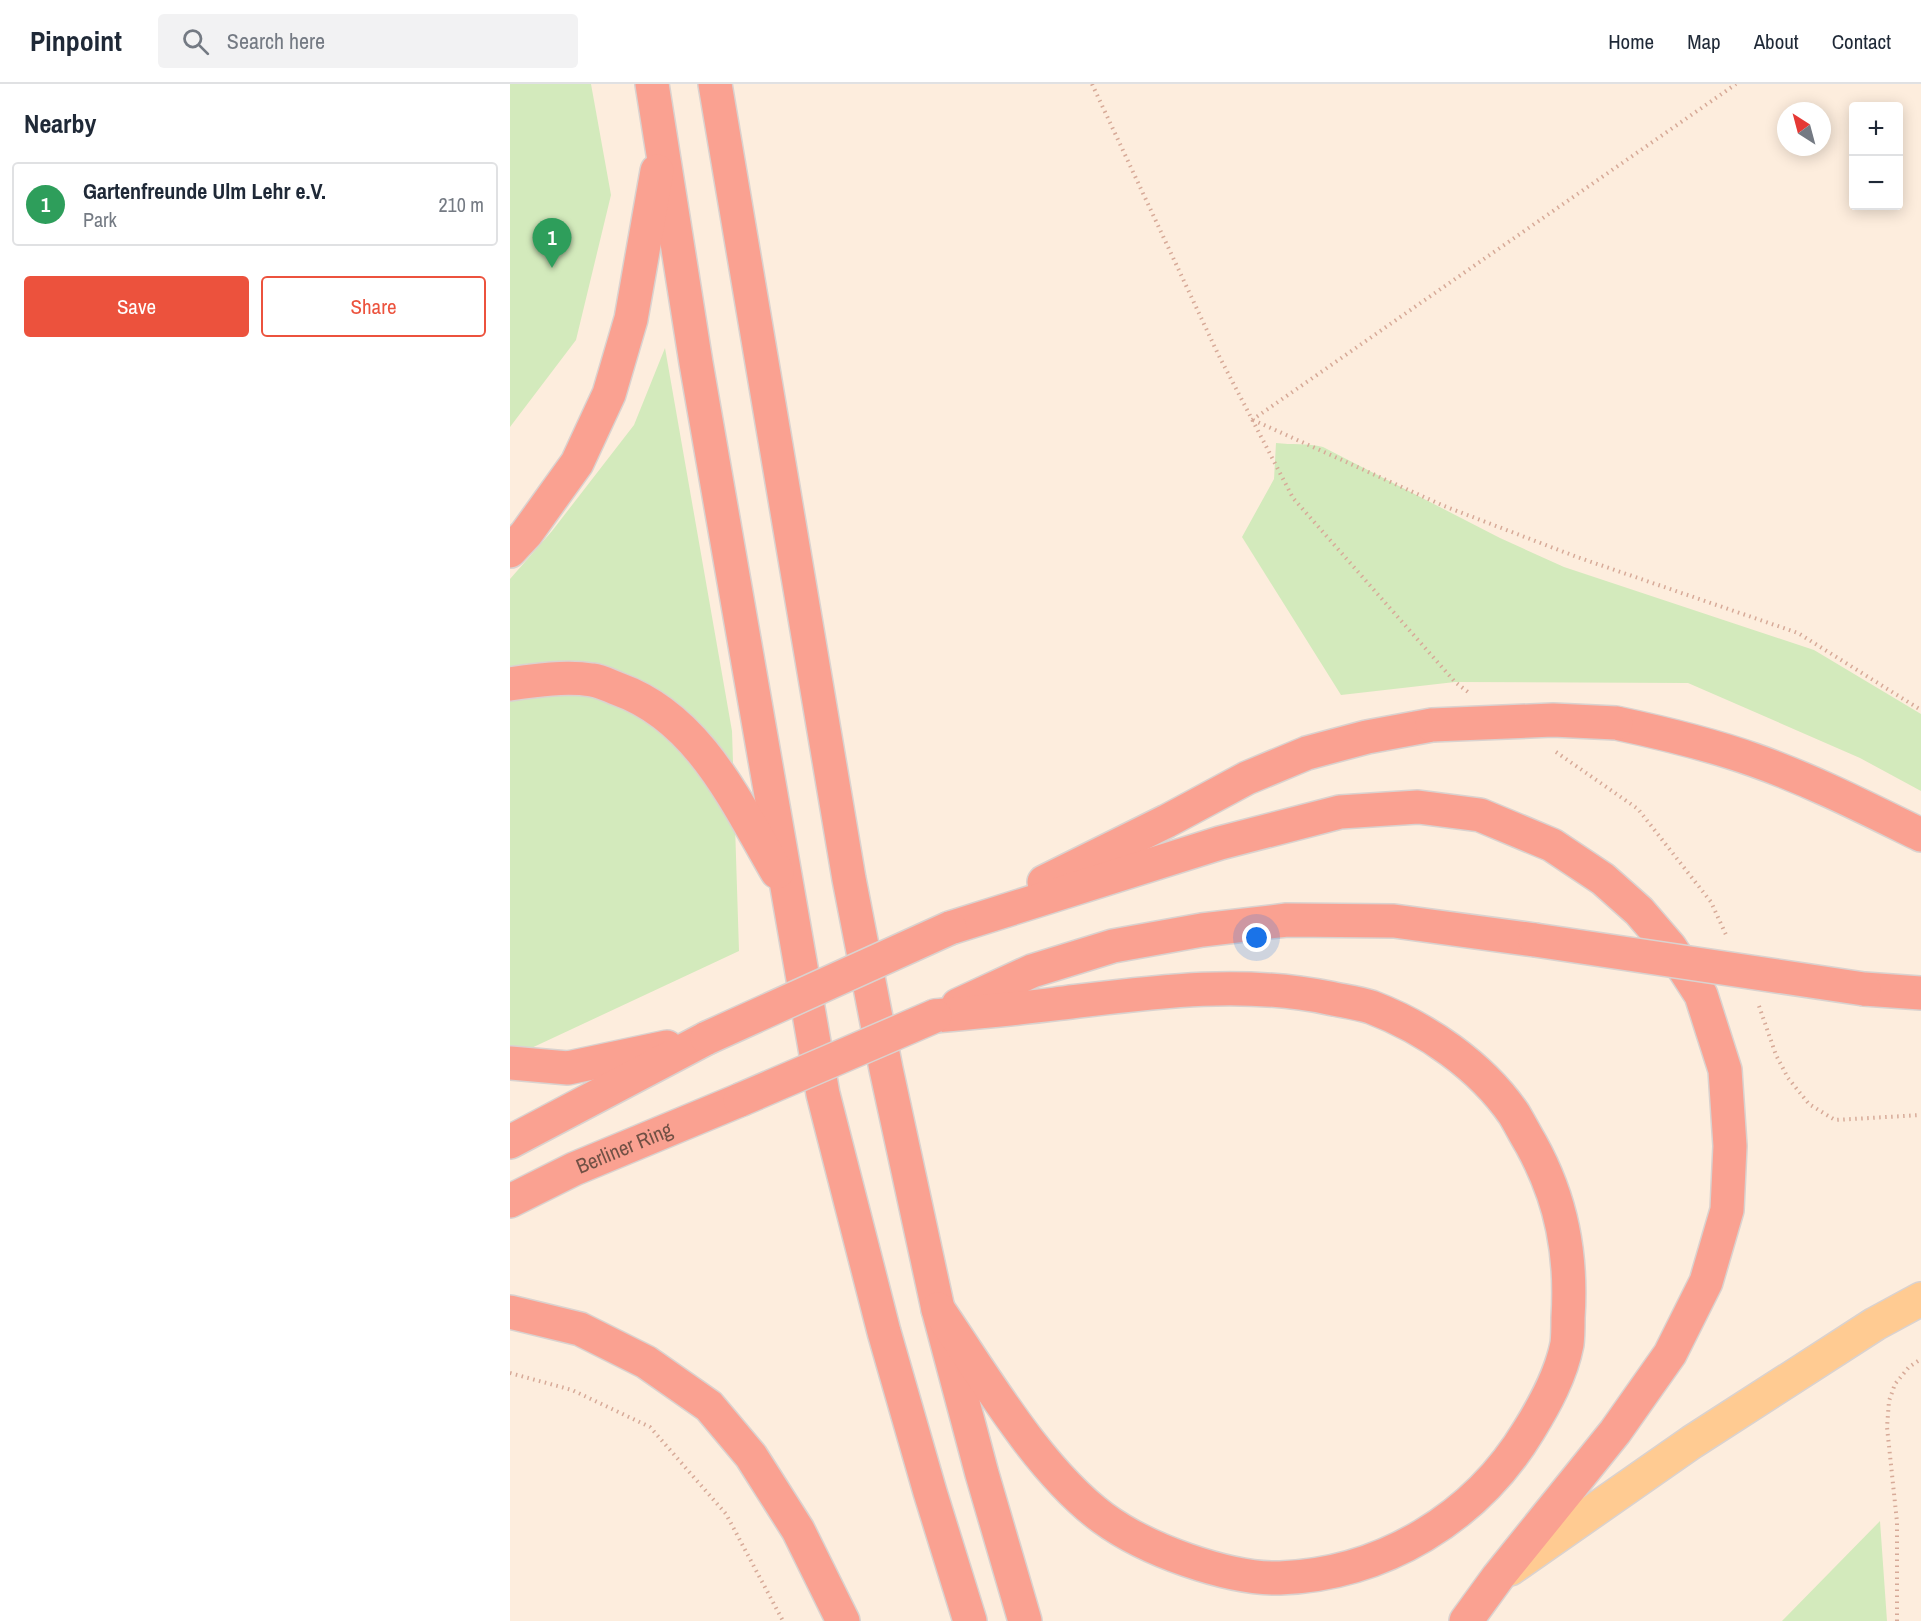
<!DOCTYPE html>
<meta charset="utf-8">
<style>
:root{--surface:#fff;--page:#f2f2f3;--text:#1f2937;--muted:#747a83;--line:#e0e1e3;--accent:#ec523d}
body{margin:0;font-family:"Archivo Narrow",sans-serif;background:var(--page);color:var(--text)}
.controls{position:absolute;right:18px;top:18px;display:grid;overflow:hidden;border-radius:6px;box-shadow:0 3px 15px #0003}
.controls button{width:54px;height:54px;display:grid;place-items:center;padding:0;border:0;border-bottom:2px solid var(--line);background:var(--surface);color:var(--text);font:30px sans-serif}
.compass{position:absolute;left:1267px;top:18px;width:54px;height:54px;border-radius:50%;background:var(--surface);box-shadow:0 3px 15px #0003;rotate:324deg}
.you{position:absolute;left:747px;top:854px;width:21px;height:21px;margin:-15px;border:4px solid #fff;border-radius:50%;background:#1a73e8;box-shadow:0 0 0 9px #1a73e833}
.badge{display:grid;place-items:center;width:39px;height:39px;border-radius:50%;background:var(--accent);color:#fff;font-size:20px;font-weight:700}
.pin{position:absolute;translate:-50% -50px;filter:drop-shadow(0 2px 3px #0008)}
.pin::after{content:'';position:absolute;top:32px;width:21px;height:18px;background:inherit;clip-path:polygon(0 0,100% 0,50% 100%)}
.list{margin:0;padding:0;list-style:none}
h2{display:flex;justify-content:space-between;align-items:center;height:78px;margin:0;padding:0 24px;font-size:26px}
h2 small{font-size:20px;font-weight:400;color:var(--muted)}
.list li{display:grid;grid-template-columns:39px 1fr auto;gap:18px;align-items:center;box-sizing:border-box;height:84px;margin:0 12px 12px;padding:0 12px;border:2px solid var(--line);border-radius:6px}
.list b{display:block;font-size:22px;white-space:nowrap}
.list p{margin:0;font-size:20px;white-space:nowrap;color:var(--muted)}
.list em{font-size:20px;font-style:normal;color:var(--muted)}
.actions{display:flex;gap:12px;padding:18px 24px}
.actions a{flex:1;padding:14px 0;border:2px solid var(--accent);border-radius:6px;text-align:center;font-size:21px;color:var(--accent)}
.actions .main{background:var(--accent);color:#fff}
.icon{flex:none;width:33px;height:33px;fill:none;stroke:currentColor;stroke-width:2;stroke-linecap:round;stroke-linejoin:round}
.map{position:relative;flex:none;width:1411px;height:1537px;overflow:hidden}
header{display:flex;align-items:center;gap:36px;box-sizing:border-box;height:84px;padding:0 30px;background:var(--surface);border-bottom:2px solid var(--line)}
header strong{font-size:28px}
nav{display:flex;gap:33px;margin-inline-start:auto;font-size:21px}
.search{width:420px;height:54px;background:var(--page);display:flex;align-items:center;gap:15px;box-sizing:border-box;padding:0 21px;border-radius:6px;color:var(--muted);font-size:22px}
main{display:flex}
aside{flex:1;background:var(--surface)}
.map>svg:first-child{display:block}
.green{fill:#d3eabc}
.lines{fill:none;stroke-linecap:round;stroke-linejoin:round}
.primary-casing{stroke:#dad2cf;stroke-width:36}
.highway-casing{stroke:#dad2cf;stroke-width:36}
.path{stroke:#d7aa98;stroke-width:4;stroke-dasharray:1.5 4.5;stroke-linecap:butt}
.primary{stroke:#ffcb92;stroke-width:33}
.highway{stroke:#faa191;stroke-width:33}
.highway-bridge-casing{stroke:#dad2cf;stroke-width:36;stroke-linecap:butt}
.highway-bridge{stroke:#faa191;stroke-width:33}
.labels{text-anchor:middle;stroke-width:5;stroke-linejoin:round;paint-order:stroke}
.street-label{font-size:21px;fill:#725145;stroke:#fff1e4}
</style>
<header>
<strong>Pinpoint</strong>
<div class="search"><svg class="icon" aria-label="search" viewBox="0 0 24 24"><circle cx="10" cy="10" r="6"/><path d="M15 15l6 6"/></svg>Search here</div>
<nav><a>Home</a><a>Map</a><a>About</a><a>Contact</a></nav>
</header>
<main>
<aside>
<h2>Nearby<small></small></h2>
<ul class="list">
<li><span class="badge" style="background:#2e9e5b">1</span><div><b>Gartenfreunde Ulm Lehr e.V.</b><p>Park</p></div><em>210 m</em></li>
</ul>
<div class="actions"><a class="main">Save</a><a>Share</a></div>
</aside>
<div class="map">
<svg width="1411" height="1537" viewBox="0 0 1411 1537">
<rect width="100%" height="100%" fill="#fdeddd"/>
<path class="green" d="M 0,0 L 81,0 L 101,111 L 66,256 L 0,343 Z
M 155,264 L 222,647 L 229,867 L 0,974 L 0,495 L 42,447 L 124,341 Z
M 766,359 C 782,361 797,359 813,363 L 990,454 L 1054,483 L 1304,566 L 1411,630 L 1411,707 L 1350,674 L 1178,599 L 945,598 L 831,611 L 732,453 L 764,395 Z
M 1370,1437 L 1377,1537 L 1272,1537 Z"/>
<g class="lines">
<g class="primary-casing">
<path id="primary" d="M 1000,1485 L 1182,1358 L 1365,1240 L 1411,1215"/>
</g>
<g class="highway-casing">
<g id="highway">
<path d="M 142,0 L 186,279 L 313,1010 L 374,1248 L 420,1408 L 460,1537"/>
<path d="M 205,0 L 339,795 L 376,985 L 428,1225 L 472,1390 L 515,1537"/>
<path d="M 0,467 L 16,450 L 67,379 L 99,310 L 121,235 L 147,87"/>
<path d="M 0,600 C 27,596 56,592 82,596 C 91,597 100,602 108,605 C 189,634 226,718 267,788"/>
<path d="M 1106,639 C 1153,649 1199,660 1244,676 C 1301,696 1356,724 1411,751"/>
<path d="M 534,798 L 657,737 L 737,694 L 797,669 L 857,653 L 922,641"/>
<path d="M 440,844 L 710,759 L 830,728 L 908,723 L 970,731 L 1042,761 L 1093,795 L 1129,827 L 1160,863 L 1191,911 L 1215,986 L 1220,1062 L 1217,1126 L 1196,1198 L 1160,1270 L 1105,1348 L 988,1493 L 956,1537"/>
<path d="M 1354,905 L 1411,909"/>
<path d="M 448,921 L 522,887 L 603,862 L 692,846 L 777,836 L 884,837 L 1025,856"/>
<path d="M 425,932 C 465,928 505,925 545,920 C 636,909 727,895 819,914 C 833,917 848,919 861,923 C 916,944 971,982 1004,1030 C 1010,1040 1015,1050 1021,1060 C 1052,1116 1062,1171 1058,1234 C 1058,1243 1058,1252 1057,1260 C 1051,1291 1035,1320 1019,1346 C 966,1434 873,1490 770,1494 C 739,1495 706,1486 677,1476 C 648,1466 619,1453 593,1434 C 528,1386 474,1292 428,1225"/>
<path d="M 0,979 L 58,984 L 157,963"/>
<path d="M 0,1058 L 197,954"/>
<path id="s1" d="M 0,1117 L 64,1085 L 230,1016"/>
<path d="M 0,1228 L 70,1245 L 136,1278 L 199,1322 L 241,1372 L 288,1446 L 333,1537"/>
</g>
</g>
<path class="path" d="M 582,0 L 708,270 L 783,414 L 945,598 L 958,608
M 742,336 L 1226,0
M 743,336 L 934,422 L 1067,473 L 1288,549 L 1411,626
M 1046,668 L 1128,725 L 1201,818 L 1217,853
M 1249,922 L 1266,971 L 1278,994 L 1299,1020 L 1325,1036 L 1411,1031
M 0,1289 L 62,1306 L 140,1343 L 216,1430 L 273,1537
M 1387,1537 L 1387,1438 L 1377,1343 L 1379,1317 L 1385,1300 L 1399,1283 L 1411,1275"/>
<use href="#primary" class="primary"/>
<use href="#highway" class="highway"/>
<g class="highway-bridge-casing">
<path id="highway-bridge" d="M 922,641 L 1043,636 L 1106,639
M 1025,856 L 1354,905
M 197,954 L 440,844
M 230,1016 L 425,932"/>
</g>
<use href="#highway-bridge" class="highway-bridge"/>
</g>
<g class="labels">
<g class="street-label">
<text dy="7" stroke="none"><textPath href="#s1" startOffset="126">Berliner Ring</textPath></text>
</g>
</g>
</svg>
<div class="controls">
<button>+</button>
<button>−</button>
</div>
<svg class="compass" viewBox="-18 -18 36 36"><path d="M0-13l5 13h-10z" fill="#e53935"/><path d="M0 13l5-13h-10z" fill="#747a83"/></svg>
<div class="you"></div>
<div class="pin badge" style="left:42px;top:184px;background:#2e9e5b">1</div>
</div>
</main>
